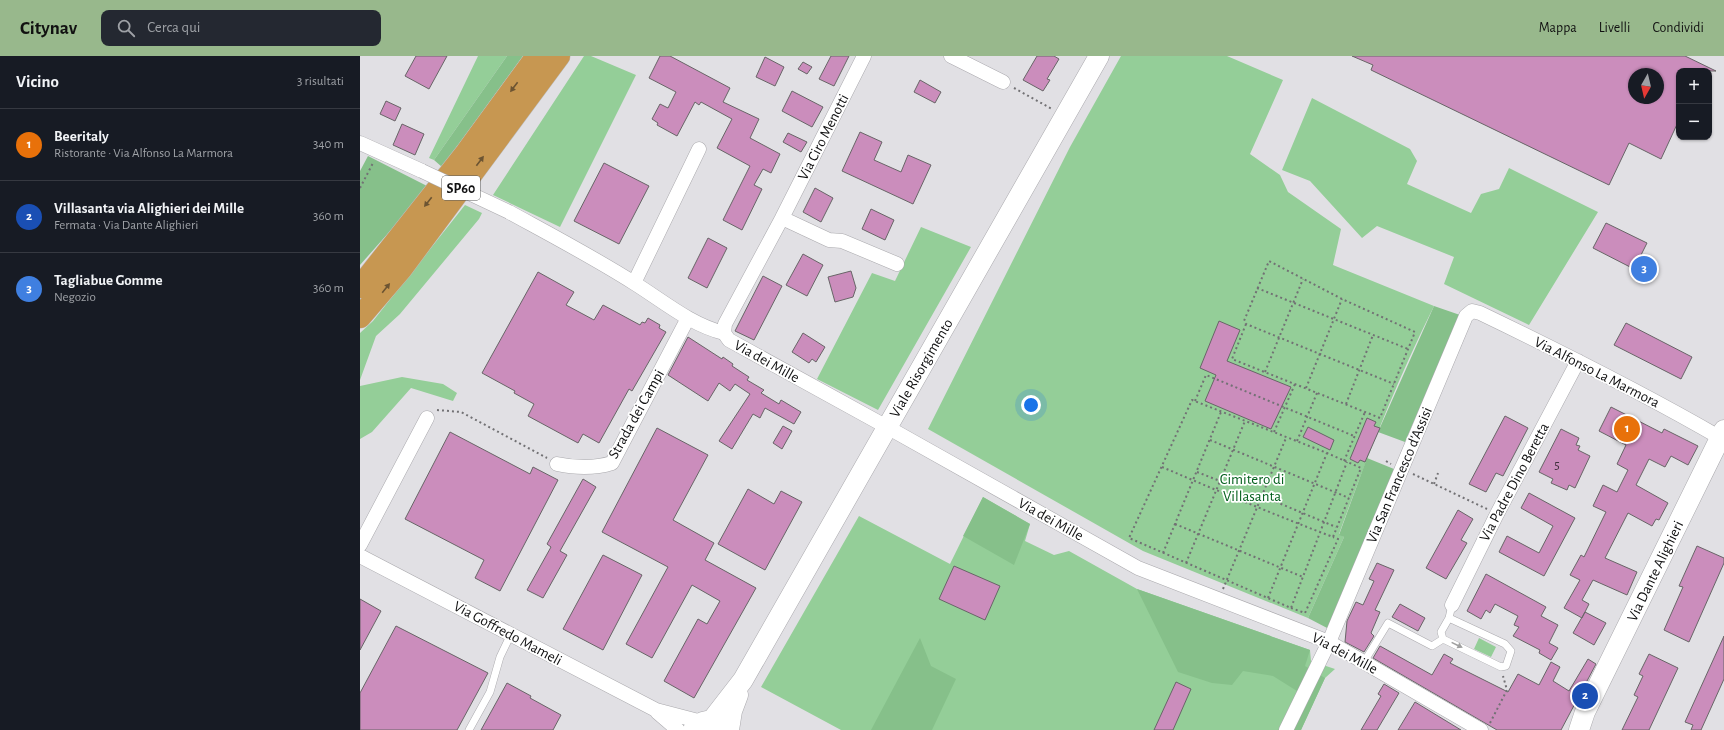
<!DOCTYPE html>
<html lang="it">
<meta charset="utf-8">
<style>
:root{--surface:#171b24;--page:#242831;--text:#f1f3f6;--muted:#9ea1a6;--line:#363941;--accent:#98b88c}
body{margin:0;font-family:"Alegreya Sans",sans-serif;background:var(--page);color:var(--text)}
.controls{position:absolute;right:12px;top:12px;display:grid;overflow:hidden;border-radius:8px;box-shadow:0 1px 3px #0004}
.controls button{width:36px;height:36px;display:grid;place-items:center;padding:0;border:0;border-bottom:1px solid var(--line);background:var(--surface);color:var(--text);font:20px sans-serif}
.compass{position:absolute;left:1268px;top:12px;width:36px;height:36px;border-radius:50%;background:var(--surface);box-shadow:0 1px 3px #0004;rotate:188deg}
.you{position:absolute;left:671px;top:349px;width:14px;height:14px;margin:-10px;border:3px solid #fff;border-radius:50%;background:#1a73e8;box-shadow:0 0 0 6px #1a73e833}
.badge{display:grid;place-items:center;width:26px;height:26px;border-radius:50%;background:var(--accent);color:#fff;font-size:13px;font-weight:700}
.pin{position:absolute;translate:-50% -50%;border:2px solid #fff;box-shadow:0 1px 4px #0006}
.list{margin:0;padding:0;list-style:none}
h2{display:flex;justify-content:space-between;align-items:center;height:52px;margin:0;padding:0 16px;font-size:17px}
h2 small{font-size:13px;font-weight:400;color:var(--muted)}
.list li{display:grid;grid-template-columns:26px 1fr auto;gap:12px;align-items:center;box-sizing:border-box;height:72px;padding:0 16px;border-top:1px solid var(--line)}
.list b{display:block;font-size:15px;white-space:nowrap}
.list p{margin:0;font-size:13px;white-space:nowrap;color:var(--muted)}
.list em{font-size:13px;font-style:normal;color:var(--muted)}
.icon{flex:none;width:22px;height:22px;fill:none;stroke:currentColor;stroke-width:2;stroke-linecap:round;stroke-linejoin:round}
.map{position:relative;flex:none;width:1364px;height:674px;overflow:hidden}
header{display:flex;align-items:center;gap:24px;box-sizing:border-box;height:56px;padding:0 20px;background:var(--accent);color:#111}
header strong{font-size:19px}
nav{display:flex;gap:22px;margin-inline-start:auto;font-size:14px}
.search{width:280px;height:36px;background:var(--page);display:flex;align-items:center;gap:10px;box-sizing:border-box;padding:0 14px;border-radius:8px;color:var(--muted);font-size:15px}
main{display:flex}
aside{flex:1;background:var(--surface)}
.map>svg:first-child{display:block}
.green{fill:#94ce98}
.forest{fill:#86c08a}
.building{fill:#cb8dbc;stroke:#686567;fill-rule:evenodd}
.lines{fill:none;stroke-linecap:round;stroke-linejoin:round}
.lane-casing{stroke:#aaa9ad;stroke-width:8}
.street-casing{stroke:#aaa9ad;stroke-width:15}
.secondary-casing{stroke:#aaa9ad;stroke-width:21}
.highway-casing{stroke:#bcbcbd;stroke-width:23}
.path{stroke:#727174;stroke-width:2;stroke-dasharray:2 3;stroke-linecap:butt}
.lane{stroke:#fff;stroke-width:7}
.street{stroke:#fff;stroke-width:14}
.secondary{stroke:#fff;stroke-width:20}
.highway{stroke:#c79751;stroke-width:22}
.street-bridge-casing{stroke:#aaa9ad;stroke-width:15;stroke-linecap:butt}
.street-bridge{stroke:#fff;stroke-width:14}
.oneway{fill:#6c5432}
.oneway2{fill:#a0a0a0}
.labels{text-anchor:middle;stroke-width:3.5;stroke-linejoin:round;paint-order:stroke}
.number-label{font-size:13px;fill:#40303c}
.shield{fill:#fff;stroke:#585859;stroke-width:1}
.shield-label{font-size:14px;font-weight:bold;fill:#111112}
.street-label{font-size:15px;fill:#111112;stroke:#fff}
.park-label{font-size:15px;fill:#04601d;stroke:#fff}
</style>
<header>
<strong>Citynav</strong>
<div class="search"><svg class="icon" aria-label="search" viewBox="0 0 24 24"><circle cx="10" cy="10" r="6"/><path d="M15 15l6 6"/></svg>Cerca qui</div>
<nav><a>Mappa</a><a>Livelli</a><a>Condividi</a></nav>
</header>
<main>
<aside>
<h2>Vicino<small>3 risultati</small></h2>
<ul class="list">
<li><span class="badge" style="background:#e8710a">1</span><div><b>Beeritaly</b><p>Ristorante · Via Alfonso La Marmora</p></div><em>340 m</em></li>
<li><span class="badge" style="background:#1a4fb4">2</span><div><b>Villasanta via Alighieri dei Mille</b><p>Fermata · Via Dante Alighieri</p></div><em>360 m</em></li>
<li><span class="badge" style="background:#3f7fe0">3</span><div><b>Tagliabue Gomme</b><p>Negozio</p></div><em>360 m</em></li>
</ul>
</aside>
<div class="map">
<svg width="1364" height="674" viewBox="0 0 1364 674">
<rect width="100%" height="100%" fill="#e1e0e4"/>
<path class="green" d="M 118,0 L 147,0 L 74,104 L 69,102 Z
M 224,0 L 231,0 L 276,19 L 200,171 L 133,139 Z
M 761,0 L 867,0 L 923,24 L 890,98 L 920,119 L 928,136 L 981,173 L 973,209 L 1074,250 C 1037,324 1007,401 979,478 L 984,481 L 948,562 L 783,495 L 568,373 L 710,91 Z
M 952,42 L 1050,93 L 1057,105 L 1047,128 L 1111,157 L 1121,138 L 1139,133 L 1149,112 L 1238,156 L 1169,269 L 1084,228 L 1094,201 L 1017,170 L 1002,182 L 950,125 L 922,114 Z
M 105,149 L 122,157 L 119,163 L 40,258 L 16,280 L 0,324 L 0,277 L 13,265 Z
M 561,171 L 611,191 L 518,354 L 457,323 L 512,217 L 535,225 Z
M 42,321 L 83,328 L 97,337 L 93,345 L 51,332 L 12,376 L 0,383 L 0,330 Z
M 623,441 L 670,468 L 665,485 L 694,499 L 709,495 L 777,533 L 950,594 L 951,605 L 975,613 L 965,622 L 941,674 L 481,674 L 401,631 L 499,460 L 590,508 Z
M 1119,582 L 1136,591 L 1131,601 L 1114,593 Z"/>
<path class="forest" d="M 147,0 L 163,0 L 82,111 L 74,104 Z
M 8,100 L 69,131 L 0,209 L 0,115 Z
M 1074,250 L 1100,259 L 1045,386 L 1018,376 Z
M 1007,402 L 1034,413 L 969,573 L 948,562 L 984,481 L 979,479 Z
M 623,441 L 670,468 L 654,509 L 603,480 Z
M 777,533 L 950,594 L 945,610 L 965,622 L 941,674 L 921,674 L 937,635 L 913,620 L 883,615 L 872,629 L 852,627 L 818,616 Z
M 560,582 L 571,610 L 596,623 L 572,674 L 511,674 Z"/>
<path class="building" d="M 56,0 L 87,0 L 69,33 L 45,20 Z
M 300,0 L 310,0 L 370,32 L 363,46 L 399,63 L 390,82 L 420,98 L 411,117 L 403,113 L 394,129 L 402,133 L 382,174 L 363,164 L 390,110 L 357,92 L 372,63 L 341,46 L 339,49 L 335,46 L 317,80 L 297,69 L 298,67 L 292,63 L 300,48 L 308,52 L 316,36 L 289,22 Z
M 471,0 L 489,0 L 474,30 L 459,23 Z
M 677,0 L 694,0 L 699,3 L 687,23 L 690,24 L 683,35 L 663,24 Z
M 992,0 L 1325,0 L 1356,15 L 1319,15 L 1319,64 L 1301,103 L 1269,87 L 1249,129 L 1011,14 L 1013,9 ZM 1274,18 L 1298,18 L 1298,42 L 1274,42 Z
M 405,1 L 424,11 L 415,30 L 396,21 Z
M 443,6 L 452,11 L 447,18 L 438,13 Z
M 560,24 L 581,36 L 575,47 L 554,36 Z
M 432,35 L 463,51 L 452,71 L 422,55 Z
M 26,45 L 41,52 L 35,65 L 20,58 Z
M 42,68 L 64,78 L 55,99 L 33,89 Z
M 500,76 L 522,86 L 514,104 L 541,116 L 548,99 L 571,109 L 553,148 L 482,115 Z
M 428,77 L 447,86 L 441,96 L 423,86 Z
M 244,107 L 289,130 L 259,188 L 214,165 Z
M 455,132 L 473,142 L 461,166 L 443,156 Z
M 511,153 L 534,164 L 525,184 L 502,173 Z
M 1246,167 L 1287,187 L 1274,213 L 1233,192 Z
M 348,182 L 367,192 L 347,232 L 328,222 Z
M 443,198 L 463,209 L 447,240 L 426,229 Z
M 491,215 L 496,232 L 493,241 L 475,246 L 468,221 Z
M 178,216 L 214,236 L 206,249 L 234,264 L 243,249 L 280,269 L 282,266 L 285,267 L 288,262 L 300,269 L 299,272 L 306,276 L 272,335 L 269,333 L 239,387 L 223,378 L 218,387 L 168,360 L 174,348 L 154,337 L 155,335 L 122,317 Z
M 403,220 L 422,230 L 394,284 L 375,275 Z
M 859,265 L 880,274 L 867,305 L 931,331 L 911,373 L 845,345 L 856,319 L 840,312 Z
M 1266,267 L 1332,301 L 1321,323 L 1254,289 Z
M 443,277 L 465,291 L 456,306 L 452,303 L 449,307 L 432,296 Z
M 328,281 L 362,303 L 363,301 L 373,308 L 372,310 L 389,321 L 387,324 L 404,334 L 401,337 L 419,348 L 421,344 L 441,356 L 434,368 L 405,352 L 400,362 L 393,358 L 372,393 L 359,385 L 390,338 L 375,328 L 370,335 L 359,327 L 348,345 L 308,319 Z
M 1251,351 L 1302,377 L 1304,373 L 1338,390 L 1328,409 L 1311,400 L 1305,411 L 1289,403 L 1276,429 L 1308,447 L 1299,464 L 1296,463 L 1292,470 L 1268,457 L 1245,502 L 1277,516 L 1267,539 L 1233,524 L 1222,544 L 1229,548 L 1222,562 L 1204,552 L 1220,524 L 1210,519 L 1221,499 L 1224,501 L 1246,456 L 1233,450 L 1243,429 L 1257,436 L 1268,414 L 1257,408 L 1266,389 L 1239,375 Z
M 1145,360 L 1168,372 L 1143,420 L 1136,417 L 1126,436 L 1109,428 Z
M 1007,362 L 1016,366 L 1014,370 L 1020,372 L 1005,406 L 1000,404 L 998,407 L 990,403 Z
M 423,370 L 432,375 L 422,393 L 413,387 Z
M 948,371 L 974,384 L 970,394 L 943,381 Z
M 297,372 L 348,399 L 313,464 L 354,487 L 345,504 L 396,532 L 334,642 L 304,625 L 338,563 L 347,568 L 360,545 L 332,529 L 292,602 L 266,588 L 308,511 L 242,476 Z
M 1201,373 L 1219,382 L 1216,389 L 1220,390 L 1218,394 L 1230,400 L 1215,432 L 1209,429 L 1207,434 L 1191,427 L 1193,423 L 1179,416 Z
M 90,376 L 170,418 L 173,411 L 198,424 L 140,535 L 115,522 L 124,504 L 45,463 Z
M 223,423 L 236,431 L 200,495 L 207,499 L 183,542 L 167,534 L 191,491 L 187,488 Z
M 388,433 L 414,448 L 421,435 L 442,446 L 405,514 L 358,488 Z
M 1169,437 L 1215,462 L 1184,520 L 1139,496 L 1147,480 L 1179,497 L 1193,470 L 1161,452 Z
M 1098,454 L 1113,463 L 1101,484 L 1107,487 L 1086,523 L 1066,512 Z
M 1337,490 L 1364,502 L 1364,507 L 1329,586 L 1304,574 L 1323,531 L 1319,530 Z
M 243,499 L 282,519 L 243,594 L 203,573 Z
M 1017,507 L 1034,514 L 1015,554 L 1020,556 L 1011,577 L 1014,580 L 1004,596 L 985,586 L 987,565 L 996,546 L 1003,549 L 1014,525 L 1009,523 Z
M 594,510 L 640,530 L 625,564 L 579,543 Z
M 1126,518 L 1186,551 L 1181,560 L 1198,569 L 1189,587 L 1198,592 L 1191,604 L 1179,597 L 1180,594 L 1153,580 L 1159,571 L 1154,569 L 1158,560 L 1135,548 L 1130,557 L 1126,554 L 1121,563 L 1107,555 Z
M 0,543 L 21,555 L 0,594 Z
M 1040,548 L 1065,562 L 1058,575 L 1032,561 Z
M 1225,556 L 1246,567 L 1234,589 L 1213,577 Z
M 36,570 L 128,617 L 97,674 L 0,674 L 0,637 Z
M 1364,580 L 1364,623 L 1341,674 L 1331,674 L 1333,669 L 1325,666 Z
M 1020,590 L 1072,619 L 1084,598 L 1093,603 L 1090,607 L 1148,636 L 1158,618 L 1179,629 L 1191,606 L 1200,611 L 1193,625 L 1209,635 L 1228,603 L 1236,608 L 1201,674 L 1137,674 L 1013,602 Z
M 1289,598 L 1318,612 L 1289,674 L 1262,674 L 1278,641 L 1274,639 L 1283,620 L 1279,618 Z
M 816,626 L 831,633 L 813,674 L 794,674 Z
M 147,627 L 171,640 L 170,642 L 201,659 L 193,674 L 121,674 Z
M 1024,628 L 1039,637 L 1017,674 L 1001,674 L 1021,640 L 1018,638 Z
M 1055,646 L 1101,674 L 1038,674 Z"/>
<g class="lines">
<g class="lane-casing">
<path id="lane" d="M 1089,562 L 1145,588 L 1151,595 L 1146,610 L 1141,611 L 1083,583 L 1081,576 L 1089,562 L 1092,549
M 1004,606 L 1028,567 L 1072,590 L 1083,583
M 109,674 L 130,636 L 140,601 L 151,578"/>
</g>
<g class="street-casing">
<path id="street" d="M 591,0 L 643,26
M 0,87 L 62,115
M 149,156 C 191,179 233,201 274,227 C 303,245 331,269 364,277 L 369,284 L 527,371 L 778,512 L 969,586 L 1121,674
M 422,162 L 469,184 L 482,185 L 537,208
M 274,227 L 339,93
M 364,277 L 365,268 L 422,162 L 504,0
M 197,408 C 216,412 233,413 252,407 L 328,262
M 0,489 L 67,362
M 0,500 L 296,654 L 342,666
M 1092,549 L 1137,458 L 1218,305
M 297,656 L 318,674
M 926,674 L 969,586 L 1106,260 L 1112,255 L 1120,257 C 1203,297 1285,338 1364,384"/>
</g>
<g class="secondary-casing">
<path id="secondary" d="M 352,664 L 383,624 L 739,0
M 333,674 C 340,664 354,661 364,670
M 369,674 L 372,655 L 378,639
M 1219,674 L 1225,656 L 1364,374"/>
</g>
<g class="highway-casing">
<path id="highway" d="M 0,231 L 106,97 L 177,0
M 0,261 L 42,212 L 199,0"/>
</g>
<path class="path" d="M 654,32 L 692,53
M 0,132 L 13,107
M 897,232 L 1048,293
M 886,268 L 872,303 L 1020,362 L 1055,276 L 982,243 L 909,205 L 884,265 L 886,268 L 1034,328
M 905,316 L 943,223
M 946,332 L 982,243
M 835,345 L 846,319 L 994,380
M 986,348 L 1013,279
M 77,354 L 101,356 L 187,402
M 914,376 L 935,328
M 850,384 L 989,442
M 937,385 L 957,337
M 984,405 L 1005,356
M 1026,405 L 1031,408
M 802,411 C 858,435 915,459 973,481 L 1001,412 L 967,397 L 832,344 L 769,482 L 931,552 C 942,523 953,495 964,466 L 987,406
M 837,416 L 860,425
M 1053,418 L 1127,453
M 1074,428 L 1078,417
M 902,440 L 976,471
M 815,468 L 943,521
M 803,497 L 861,356
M 826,507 L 885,365
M 863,533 L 926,382
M 908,542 L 967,397
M 931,552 L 945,557 L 978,483 L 973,481
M 1130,667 L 1147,634 L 1143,620"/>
<use href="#lane" class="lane"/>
<use href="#street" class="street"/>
<use href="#secondary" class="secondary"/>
<use href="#highway" class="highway"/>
<g class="street-bridge-casing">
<path id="street-bridge" d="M 62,115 L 149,156"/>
</g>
<use href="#street-bridge" class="street-bridge"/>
</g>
<defs><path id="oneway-solid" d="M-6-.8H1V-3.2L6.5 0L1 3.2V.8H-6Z"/></defs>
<g class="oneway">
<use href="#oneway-solid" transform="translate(154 31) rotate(127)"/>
<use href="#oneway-solid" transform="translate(120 105) rotate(-53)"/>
<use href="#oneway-solid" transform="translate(68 146) rotate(128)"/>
<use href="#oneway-solid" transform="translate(26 232) rotate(-51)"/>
</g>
<use class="oneway2" href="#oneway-solid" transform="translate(1097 589) rotate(26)"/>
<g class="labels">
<g class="number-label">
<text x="1197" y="413">5</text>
</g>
<rect class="shield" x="82" y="120" width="38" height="24" rx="3"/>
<g class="shield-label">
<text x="101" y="137">SP60</text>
</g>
<g class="street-label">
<text transform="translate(463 81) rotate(-63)" y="5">Via Ciro Menotti</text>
<text transform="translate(407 305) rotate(29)" y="5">Via dei Mille</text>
<text transform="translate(561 312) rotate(-60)" y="5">Viale Risorgimento</text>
<text transform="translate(1237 316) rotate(27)" y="5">Via Alfonso La Marmora</text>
<text transform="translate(276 358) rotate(-61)" y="5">Strada dei Campi</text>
<text transform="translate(1039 419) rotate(-67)" y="5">Via San Francesco d'Assisi</text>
<text transform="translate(1154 426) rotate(-62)" y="5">Via Padre Dino Beretta</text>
<text transform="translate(691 463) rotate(29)" y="5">Via dei Mille</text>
<text transform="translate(1295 515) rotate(-64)" y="5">Via Dante Alighieri</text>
<text transform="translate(148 577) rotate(28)" y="5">Via Goffredo Mameli</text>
<text transform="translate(985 597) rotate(28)" y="5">Via dei Mille</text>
</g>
<g class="park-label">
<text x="892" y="428">Cimitero di<tspan x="892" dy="17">Villasanta</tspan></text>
</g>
</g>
</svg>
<div class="controls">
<button>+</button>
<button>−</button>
</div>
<svg class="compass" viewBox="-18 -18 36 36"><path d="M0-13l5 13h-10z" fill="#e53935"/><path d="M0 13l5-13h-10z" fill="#9ea1a6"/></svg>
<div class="you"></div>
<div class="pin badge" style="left:1267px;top:373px;background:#e8710a">1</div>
<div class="pin badge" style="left:1225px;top:640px;background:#1a4fb4">2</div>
<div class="pin badge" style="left:1284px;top:213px;background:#3f7fe0">3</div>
</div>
</main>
